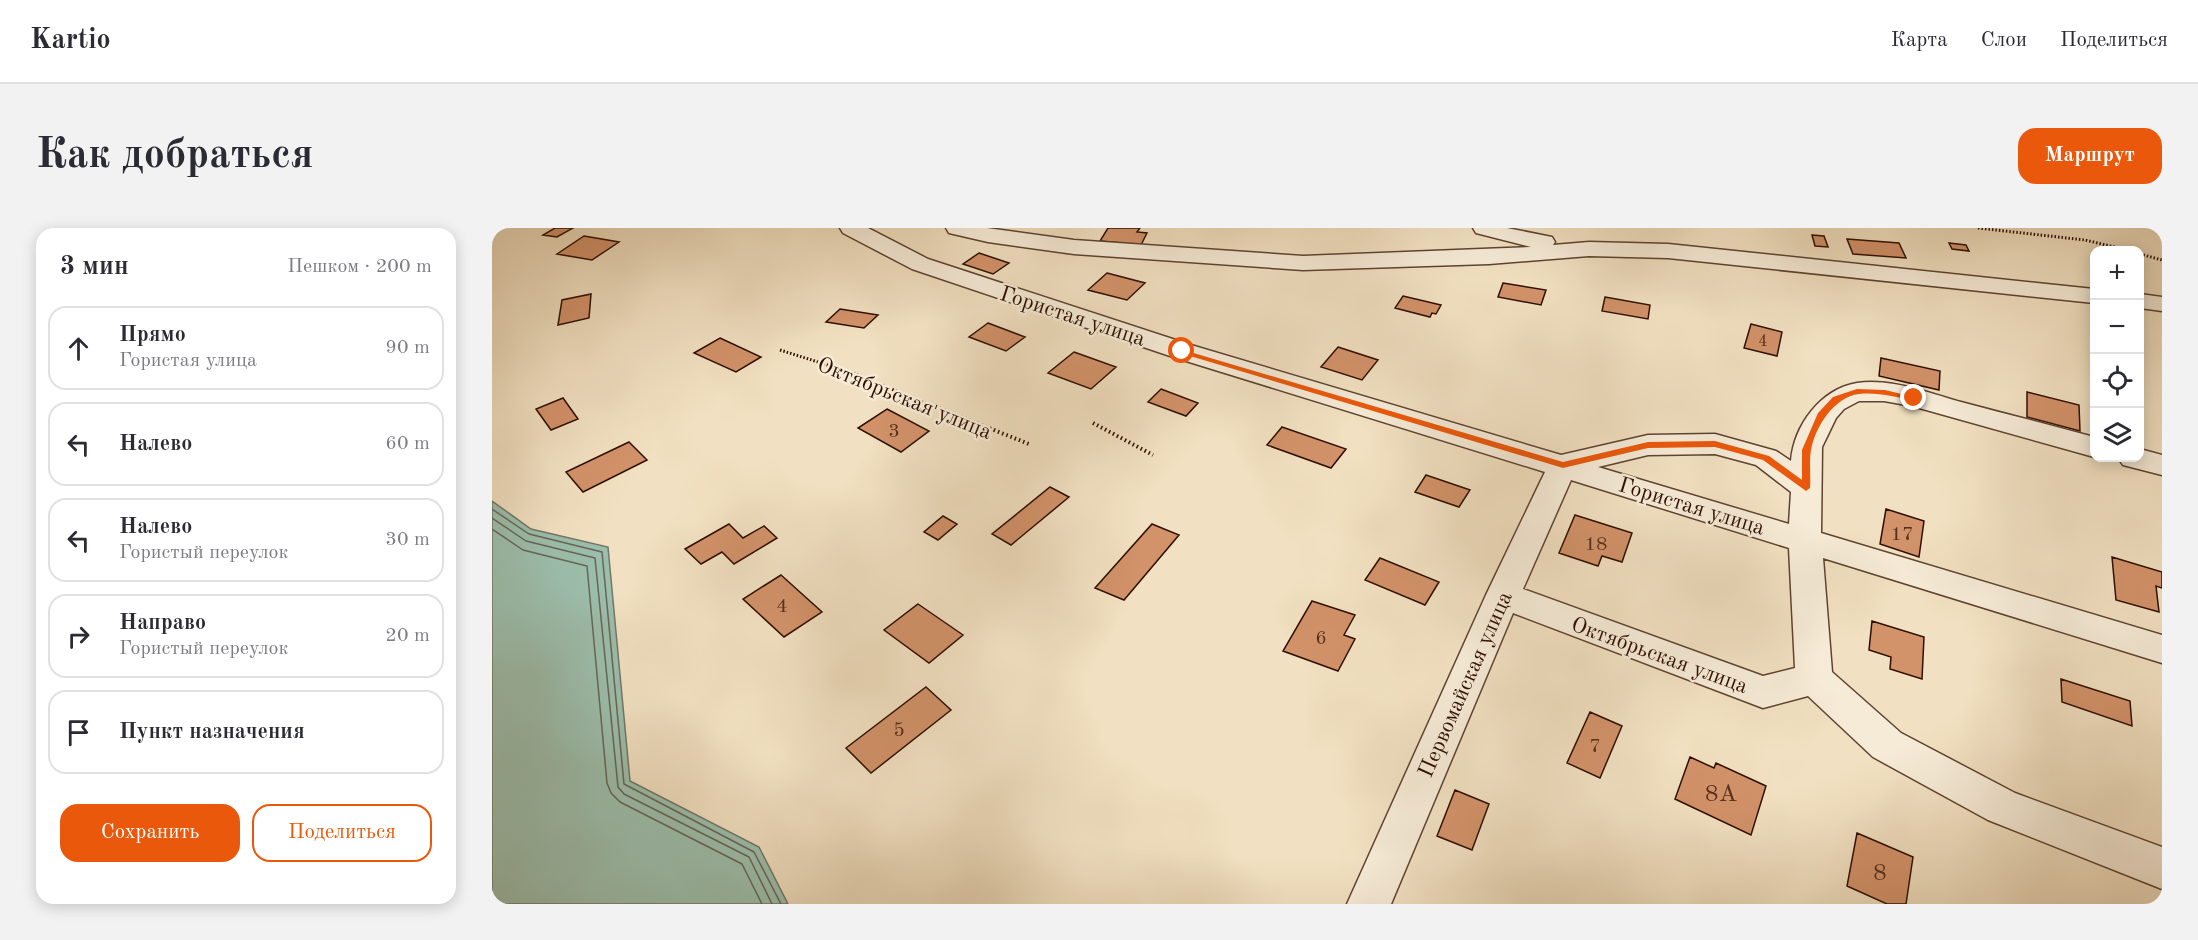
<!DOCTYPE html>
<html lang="ru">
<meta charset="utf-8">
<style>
:root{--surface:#fff;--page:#f2f2f3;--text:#2b2b33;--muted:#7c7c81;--line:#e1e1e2;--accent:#ea580c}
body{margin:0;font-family:"Old Standard TT",serif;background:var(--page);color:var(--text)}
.controls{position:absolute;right:18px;top:18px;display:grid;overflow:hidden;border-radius:12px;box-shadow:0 3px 15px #0003}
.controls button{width:54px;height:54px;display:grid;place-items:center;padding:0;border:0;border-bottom:2px solid var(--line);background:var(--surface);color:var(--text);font:30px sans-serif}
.stop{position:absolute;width:18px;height:18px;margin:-14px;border:4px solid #ea580c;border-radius:50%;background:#fff}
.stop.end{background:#ea580c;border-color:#fff;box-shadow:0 2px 6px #0008}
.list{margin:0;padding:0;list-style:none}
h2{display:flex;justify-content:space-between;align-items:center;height:78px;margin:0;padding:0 24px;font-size:26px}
h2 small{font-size:20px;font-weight:400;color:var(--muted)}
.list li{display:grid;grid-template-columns:39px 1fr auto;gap:18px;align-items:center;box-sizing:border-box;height:84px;margin:0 12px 12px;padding:0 12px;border:2px solid var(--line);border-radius:18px}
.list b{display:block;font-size:22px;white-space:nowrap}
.list p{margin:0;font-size:20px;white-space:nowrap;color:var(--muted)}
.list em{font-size:20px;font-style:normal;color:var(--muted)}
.actions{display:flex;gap:12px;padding:18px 24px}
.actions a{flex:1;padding:14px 0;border:2px solid var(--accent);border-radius:18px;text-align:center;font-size:21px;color:var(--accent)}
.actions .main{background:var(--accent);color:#fff}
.icon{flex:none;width:33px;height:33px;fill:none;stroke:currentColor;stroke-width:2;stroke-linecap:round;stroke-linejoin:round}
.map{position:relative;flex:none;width:1670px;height:676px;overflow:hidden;border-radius:18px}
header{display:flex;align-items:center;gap:36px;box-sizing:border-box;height:84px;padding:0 30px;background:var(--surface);border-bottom:2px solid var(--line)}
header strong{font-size:28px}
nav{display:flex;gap:33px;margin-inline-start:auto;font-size:21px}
.intro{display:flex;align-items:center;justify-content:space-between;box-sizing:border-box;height:144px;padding:0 36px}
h1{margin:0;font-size:42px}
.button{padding:15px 27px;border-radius:18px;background:var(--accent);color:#fff;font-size:21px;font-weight:700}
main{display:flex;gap:36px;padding:0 36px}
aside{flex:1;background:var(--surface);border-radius:18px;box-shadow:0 3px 15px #0003}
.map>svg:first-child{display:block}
.water{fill:#9cbeac;stroke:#707867;stroke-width:1.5}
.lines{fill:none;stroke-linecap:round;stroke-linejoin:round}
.shore{stroke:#656656;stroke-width:1.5}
.building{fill:#d2926a;stroke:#2e0f00;stroke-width:1.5}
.minor-casing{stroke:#5f4330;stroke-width:3}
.path-far1{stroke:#2e0f00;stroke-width:3;stroke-dasharray:1.5 2;stroke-linecap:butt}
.path{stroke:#2e0f00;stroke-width:4;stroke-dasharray:1.5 3;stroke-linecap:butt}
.minor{fill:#f6ebd7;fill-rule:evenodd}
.route{fill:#ea580c}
.labels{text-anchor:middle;stroke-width:5;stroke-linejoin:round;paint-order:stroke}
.far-number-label{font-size:16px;fill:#57301a}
.number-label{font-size:20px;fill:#57301a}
.street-label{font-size:22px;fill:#2e0f00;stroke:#f6ebd7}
.near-number-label{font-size:24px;fill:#57301a}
</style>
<header>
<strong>Kartio</strong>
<nav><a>Карта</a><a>Слои</a><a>Поделиться</a></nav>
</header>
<div class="intro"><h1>Как добраться</h1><a class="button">Маршрут</a></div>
<main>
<aside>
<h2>3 мин<small>Пешком · 200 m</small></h2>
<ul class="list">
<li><svg class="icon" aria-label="ahead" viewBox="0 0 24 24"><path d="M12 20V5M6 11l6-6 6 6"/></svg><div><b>Прямо</b><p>Гористая улица</p></div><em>90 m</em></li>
<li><svg class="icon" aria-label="left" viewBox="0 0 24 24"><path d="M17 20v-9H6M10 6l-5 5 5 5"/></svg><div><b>Налево</b></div><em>60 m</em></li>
<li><svg class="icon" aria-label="left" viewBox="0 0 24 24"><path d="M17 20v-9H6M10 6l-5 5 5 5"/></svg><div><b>Налево</b><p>Гористый переулок</p></div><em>30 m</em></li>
<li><svg class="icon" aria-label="right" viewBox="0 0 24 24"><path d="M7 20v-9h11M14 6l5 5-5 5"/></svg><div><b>Направо</b><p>Гористый переулок</p></div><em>20 m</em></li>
<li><svg class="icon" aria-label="arrive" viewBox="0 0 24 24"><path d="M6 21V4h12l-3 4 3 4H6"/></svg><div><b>Пункт назначения</b></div></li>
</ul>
<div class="actions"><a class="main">Сохранить</a><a>Поделиться</a></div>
</aside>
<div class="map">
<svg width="1670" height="676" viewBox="0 0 1670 676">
<rect width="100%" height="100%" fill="#f1e0c1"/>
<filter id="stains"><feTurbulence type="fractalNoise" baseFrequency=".00333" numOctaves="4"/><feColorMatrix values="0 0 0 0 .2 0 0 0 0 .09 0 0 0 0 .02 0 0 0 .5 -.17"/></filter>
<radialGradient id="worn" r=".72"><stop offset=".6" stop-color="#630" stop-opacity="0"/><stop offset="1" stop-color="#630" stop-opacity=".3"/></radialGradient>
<path class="water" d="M 0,273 L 39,301 L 116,319 L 138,553 L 267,619 L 296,676 L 0,676 Z"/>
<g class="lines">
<path class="shore" d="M 0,281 L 37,306 L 110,324 L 132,556 L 262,624 L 289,676
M 0,290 L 34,313 L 103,330 L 126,559 L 132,566 L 257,629 L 280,676
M 0,301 L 31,322 L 95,338 L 115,555 L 119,565 L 128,574 L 250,636 L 270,676"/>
</g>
<path class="building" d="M 63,0 L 81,0 L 65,9 L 51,7 Z
M 616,0 L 648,0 L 645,4 L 655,5 L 649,17 L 608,13 Z
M 1320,7 L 1332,8 L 1336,19 L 1323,18 Z
M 92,8 L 127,14 L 100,32 L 65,26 Z
M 1355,11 L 1407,15 L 1414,30 L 1361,26 Z
M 1457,15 L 1474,17 L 1477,23 L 1460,21 Z
M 487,25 L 517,35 L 501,46 L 471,36 Z
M 615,45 L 653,55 L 635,72 L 596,62 Z
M 1011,55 L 1054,62 L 1049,77 L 1006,69 Z
M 99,66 L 97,90 L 66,97 L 70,72 Z
M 911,68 L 949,77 L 944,86 L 940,85 L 938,89 L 903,80 Z
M 1113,69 L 1158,77 L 1156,91 L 1110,83 Z
M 348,81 L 386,87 L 372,100 L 334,94 Z
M 496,95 L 533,109 L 514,123 L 477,109 Z
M 1259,96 L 1290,104 L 1285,128 L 1252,120 Z
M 228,110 L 269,129 L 244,144 L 202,125 Z
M 846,119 L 886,132 L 870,152 L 829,139 Z
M 582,124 L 624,139 L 599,161 L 556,145 Z
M 1389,130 L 1448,143 L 1447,162 L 1387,148 Z
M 669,161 L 706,175 L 694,188 L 656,174 Z
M 1535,164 L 1587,177 L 1588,203 L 1535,189 Z
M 71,170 L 86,191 L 59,202 L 44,181 Z
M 395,181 L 437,203 L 409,224 L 366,200 Z
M 790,199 L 854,221 L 839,240 L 775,217 Z
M 137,214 L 155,232 L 91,264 L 74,244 Z
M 934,247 L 978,262 L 967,279 L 923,264 Z
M 558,259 L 577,269 L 519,317 L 500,306 Z
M 1394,281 L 1432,293 L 1427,329 L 1388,316 Z
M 1083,287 L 1140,305 L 1130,334 L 1110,328 L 1106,338 L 1067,325 Z
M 451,288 L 465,296 L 446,312 L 432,304 Z
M 237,296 L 251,310 L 272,298 L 285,310 L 242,336 L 230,324 L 209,336 L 193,321 Z
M 660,296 L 687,307 L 632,372 L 603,360 Z
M 1620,329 L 1670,344 L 1670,360 L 1664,358 L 1667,384 L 1624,372 Z
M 888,330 L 947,354 L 933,377 L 873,352 Z
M 289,347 L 330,384 L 292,409 L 251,371 Z
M 820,373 L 863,387 L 852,407 L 863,411 L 846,443 L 791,423 Z
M 426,376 L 471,407 L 437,435 L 392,402 Z
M 1380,393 L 1432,409 L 1430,451 L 1398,441 L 1399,429 L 1377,422 Z
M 1569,451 L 1638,473 L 1640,498 L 1570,474 Z
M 434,459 L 459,482 L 379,545 L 354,520 Z
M 1098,484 L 1130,498 L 1108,550 L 1075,535 Z
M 1198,529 L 1222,540 L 1224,535 L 1274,558 L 1259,607 L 1183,571 Z
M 963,562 L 997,576 L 980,622 L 945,608 Z
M 1365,605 L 1421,629 L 1414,676 L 1395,676 L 1355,658 Z"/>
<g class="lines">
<g class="minor-casing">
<path id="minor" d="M 348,0 L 376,0 L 436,31 L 699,117 L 1069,227 L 1156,207 L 1223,206 L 1284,223 L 1299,233 C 1302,197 1329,161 1365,155 C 1399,150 1437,165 1469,174 C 1514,186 1558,197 1602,209 L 1602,229 L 1420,178 L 1392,173 L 1367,173 L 1352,181 L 1344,190 L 1330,219 L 1329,305 L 1670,407 L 1670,435 L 1331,330 L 1340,444 L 1409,505 L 1523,565 L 1670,619 L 1670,661 L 1496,592 L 1381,529 L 1316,468 L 1271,480 L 1021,385 L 899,676 L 855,676 L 994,367 L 1053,244 L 681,129 L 420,41 L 351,5 ZM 1223,226 L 1264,237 L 1299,264 L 1297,296 L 1106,239 L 1156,227 ZM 1079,252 L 1297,320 L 1303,440 L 1271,448 L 1031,361 Z
M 454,0 L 495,0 L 582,12 L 811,28 L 1039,19 L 984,5 L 981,0 L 1015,0 L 1060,9 L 1063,14 L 1061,17 L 1097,14 L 1176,16 L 1602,61 L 1602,75 L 1176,30 L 1097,28 L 997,36 L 811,42 L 582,26 L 496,14 L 457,5 Z
M 1648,66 L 1670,69 L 1670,83 L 1648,80 Z
M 1648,221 L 1670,227 L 1670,247 L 1631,237 L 1626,230 L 1648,230 Z"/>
</g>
<path class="path-far1" d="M 1486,0 L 1593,12 L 1635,22
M 1648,26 L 1670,32
M 288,122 L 364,146 L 442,179"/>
<path class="path" d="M 439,177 L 537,216
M 601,195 L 661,227"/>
<use href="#minor" class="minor"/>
</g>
<path class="route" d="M 688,121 L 1071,234 L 1156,214 L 1223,213 L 1277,228 L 1310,252 L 1310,222 L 1326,185 L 1341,169 L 1365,161 L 1393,162 L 1426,170 L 1422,173 C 1404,169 1386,164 1367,166 C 1342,169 1323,199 1319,222 C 1317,234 1319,248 1318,260 L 1314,263 L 1271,232 L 1223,219 L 1156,220 L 1071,240 L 688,125 Z"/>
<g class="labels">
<g class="far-number-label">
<text x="1271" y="118">4</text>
</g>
<g class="number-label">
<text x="402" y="209">3</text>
<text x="1410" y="312">17</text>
<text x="1104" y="322">18</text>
<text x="290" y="384">4</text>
<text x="829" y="416">6</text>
<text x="407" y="508">5</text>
<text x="1103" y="524">7</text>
</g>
<g class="street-label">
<text transform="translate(581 87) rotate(18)" y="8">Гористая улица</text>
<text transform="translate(413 169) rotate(22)" y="8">Октябрьская улица</text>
<text transform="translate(1200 277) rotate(17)" y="8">Гористая улица</text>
<text transform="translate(1168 426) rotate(20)" y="8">Октябрьская улица</text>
<text transform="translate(972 456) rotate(-66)" y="8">Первомайская улица</text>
</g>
<g class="near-number-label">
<text x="1229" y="573">8А</text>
<text x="1388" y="652">8</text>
</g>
</g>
<rect width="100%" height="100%" filter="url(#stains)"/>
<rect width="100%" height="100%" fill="url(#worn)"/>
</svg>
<div class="controls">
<button>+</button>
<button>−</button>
<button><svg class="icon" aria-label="locate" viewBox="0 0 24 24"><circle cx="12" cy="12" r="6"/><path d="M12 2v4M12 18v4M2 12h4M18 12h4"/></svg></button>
<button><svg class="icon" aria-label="layers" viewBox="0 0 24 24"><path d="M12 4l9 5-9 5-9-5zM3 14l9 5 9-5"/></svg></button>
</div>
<div class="stop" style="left:690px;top:123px"></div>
<div class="stop end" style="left:1422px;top:170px"></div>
</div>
</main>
